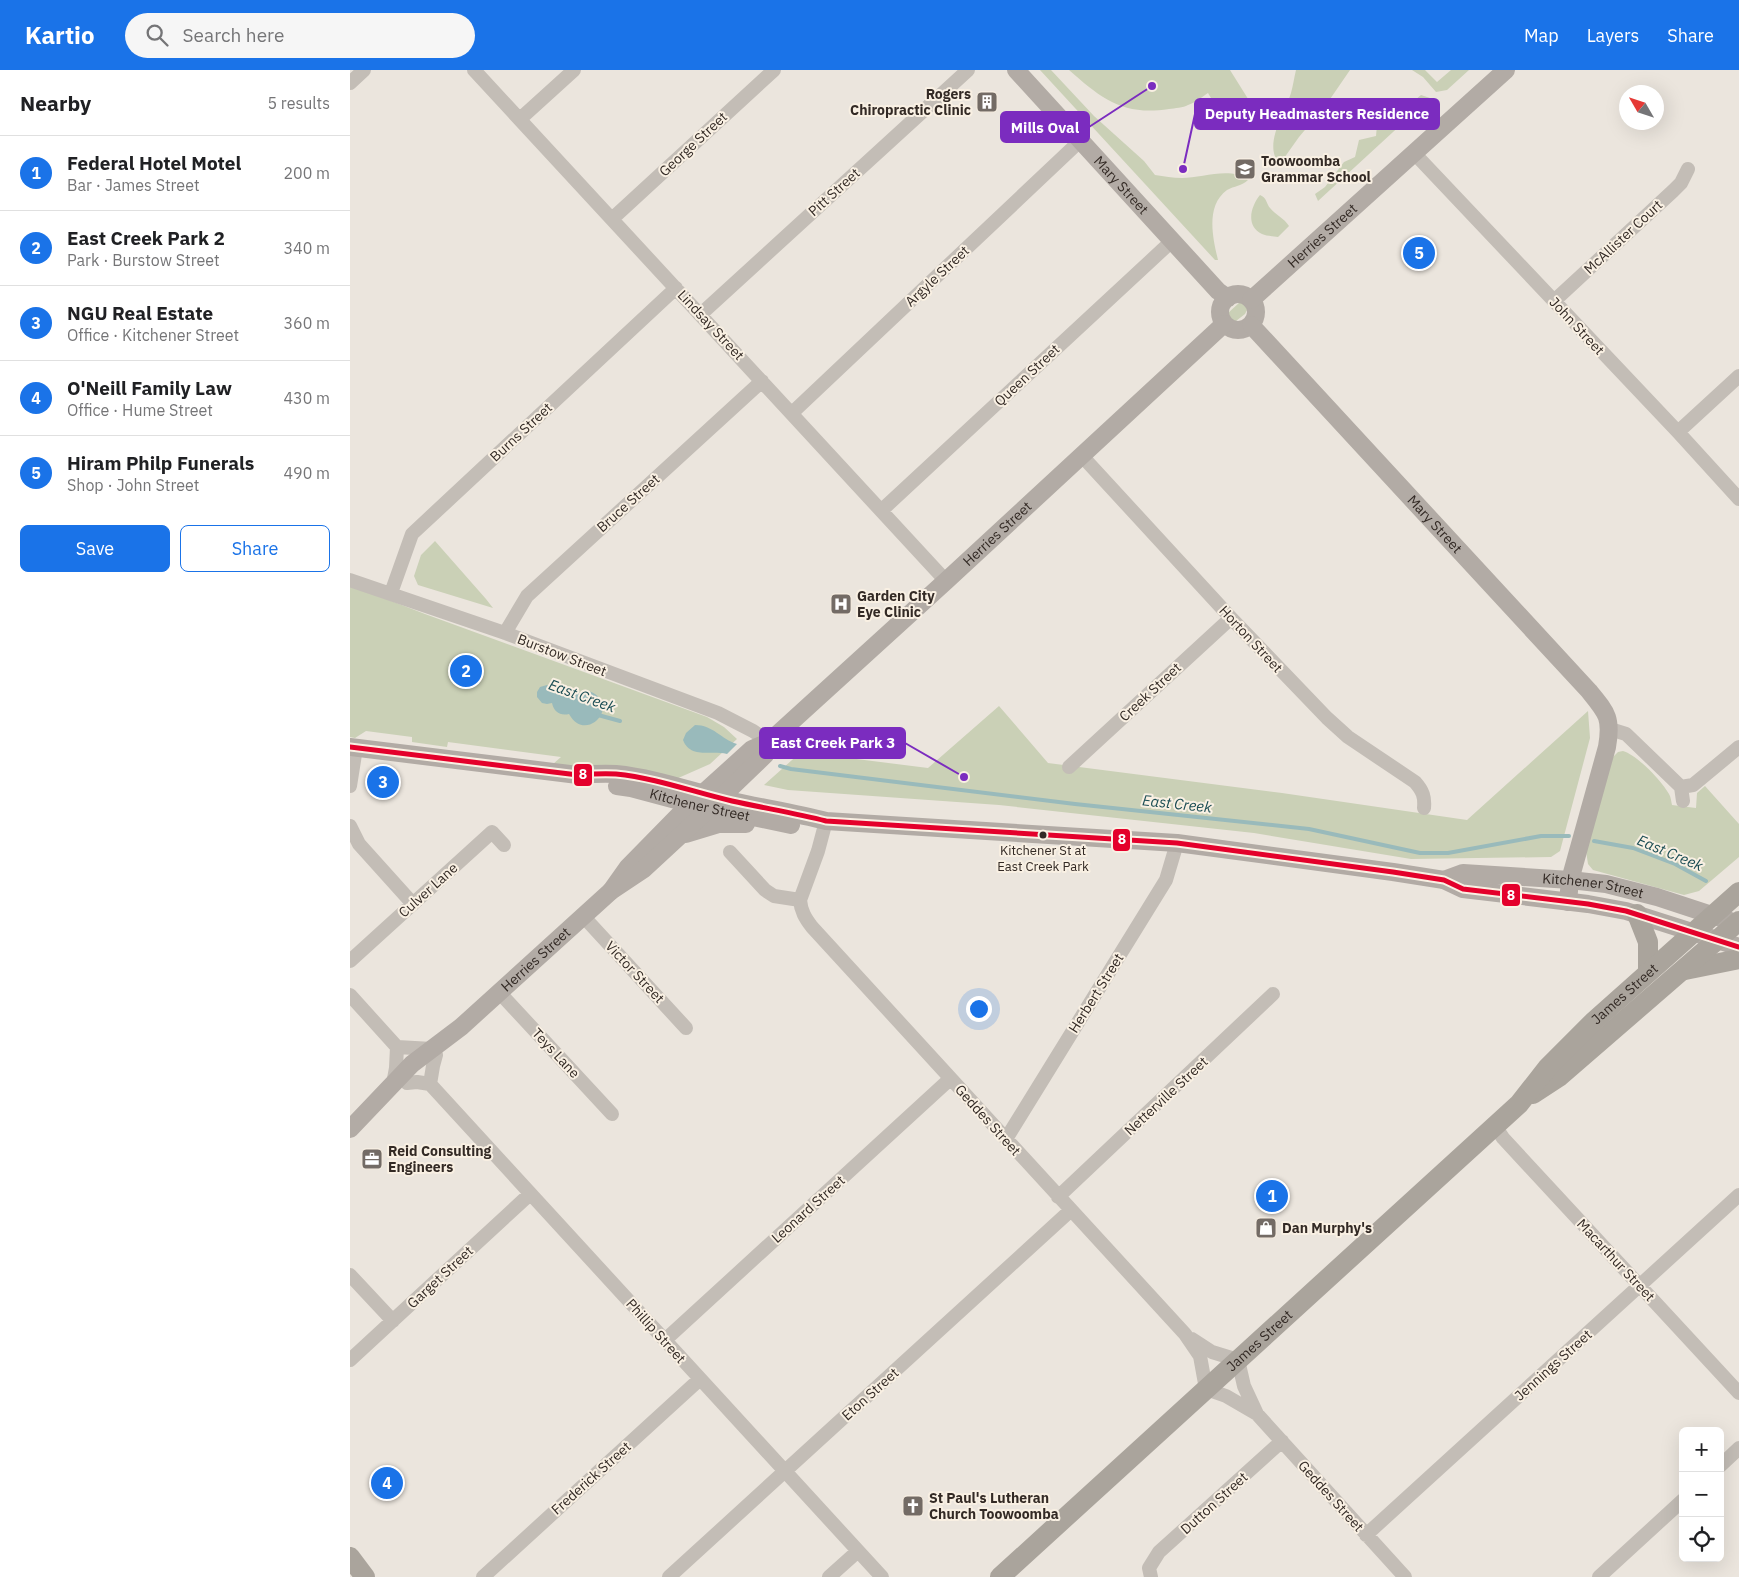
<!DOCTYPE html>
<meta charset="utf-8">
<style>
:root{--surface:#fff;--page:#f6f6f6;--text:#202124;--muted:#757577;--line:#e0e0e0;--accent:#1a73e8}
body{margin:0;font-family:"IBM Plex Sans",sans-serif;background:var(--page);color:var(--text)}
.controls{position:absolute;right:15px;bottom:15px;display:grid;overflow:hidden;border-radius:8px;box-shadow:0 5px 20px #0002}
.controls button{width:45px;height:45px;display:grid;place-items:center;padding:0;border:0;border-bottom:1px solid var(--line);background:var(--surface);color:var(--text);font:25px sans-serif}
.compass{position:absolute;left:1269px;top:15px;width:45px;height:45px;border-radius:50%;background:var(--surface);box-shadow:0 5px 20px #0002;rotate:309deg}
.you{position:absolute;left:628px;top:938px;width:18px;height:18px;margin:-12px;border:4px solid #fff;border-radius:50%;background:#1a73e8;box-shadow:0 0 0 8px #1a73e833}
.badge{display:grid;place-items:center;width:32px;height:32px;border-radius:50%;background:var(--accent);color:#fff;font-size:16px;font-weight:700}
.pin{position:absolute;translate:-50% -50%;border:2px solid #fff;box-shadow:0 1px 5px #0006}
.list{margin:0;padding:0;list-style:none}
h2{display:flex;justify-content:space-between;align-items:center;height:65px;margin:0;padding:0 20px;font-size:21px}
h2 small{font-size:16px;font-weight:400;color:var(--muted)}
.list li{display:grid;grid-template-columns:32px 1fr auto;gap:15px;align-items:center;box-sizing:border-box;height:75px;padding:0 20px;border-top:1px solid var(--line)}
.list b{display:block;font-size:19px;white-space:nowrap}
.list p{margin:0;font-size:16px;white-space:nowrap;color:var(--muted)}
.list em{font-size:16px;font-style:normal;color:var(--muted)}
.actions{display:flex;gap:10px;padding:15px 20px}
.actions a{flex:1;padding:11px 0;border:1px solid var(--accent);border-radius:8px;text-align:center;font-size:18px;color:var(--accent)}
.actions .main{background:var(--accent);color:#fff}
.icon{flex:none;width:28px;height:28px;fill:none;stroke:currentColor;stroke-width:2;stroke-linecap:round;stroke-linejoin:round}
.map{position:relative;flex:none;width:1389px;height:1507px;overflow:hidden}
header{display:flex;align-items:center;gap:30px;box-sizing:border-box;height:70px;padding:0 25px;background:var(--accent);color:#fff}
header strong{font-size:24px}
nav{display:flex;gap:28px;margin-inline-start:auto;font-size:18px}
.search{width:350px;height:45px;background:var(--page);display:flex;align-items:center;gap:12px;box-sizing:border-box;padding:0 18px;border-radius:28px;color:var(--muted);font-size:19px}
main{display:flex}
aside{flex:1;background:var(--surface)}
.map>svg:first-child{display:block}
.green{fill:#cad0b6}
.water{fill:#99babb}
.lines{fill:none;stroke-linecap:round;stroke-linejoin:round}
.stream{stroke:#99babb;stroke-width:4}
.minor{stroke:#c3bdb6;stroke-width:14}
.major{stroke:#b2aba5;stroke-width:18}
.highway{stroke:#aaa49c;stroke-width:20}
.bus-1-casing{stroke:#f9f0e3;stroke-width:9}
.bus-1{stroke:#e4002b;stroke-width:5}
.bus-dot{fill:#332a25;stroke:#f9f0e3;stroke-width:2}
.labels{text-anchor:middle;stroke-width:4;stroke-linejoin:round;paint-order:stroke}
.bus-label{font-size:13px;fill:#332a25;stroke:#f9f0e3}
.poi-label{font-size:14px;font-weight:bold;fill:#332a25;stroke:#f9f0e3;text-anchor:start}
.street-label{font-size:14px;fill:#332a25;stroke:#f9f0e3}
.water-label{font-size:15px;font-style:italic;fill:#1b4d54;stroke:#f9f0e3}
.leader{fill:none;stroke:#7b2cbf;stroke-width:2}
.callout-dot{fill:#7b2cbf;stroke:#f9f0e3;stroke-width:2}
.callout{fill:#7b2cbf;stroke:#7b2cbf;stroke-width:2}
.callout-label{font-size:15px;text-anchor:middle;font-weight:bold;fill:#fff}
.line-badge{stroke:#f9f0e3;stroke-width:2}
.badge-label{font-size:14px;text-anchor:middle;font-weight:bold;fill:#fff}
</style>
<header>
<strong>Kartio</strong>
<div class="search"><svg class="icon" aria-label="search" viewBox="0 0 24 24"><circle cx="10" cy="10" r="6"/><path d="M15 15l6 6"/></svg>Search here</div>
<nav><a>Map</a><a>Layers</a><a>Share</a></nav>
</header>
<main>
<aside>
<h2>Nearby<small>5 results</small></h2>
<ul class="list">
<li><span class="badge">1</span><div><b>Federal Hotel Motel</b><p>Bar · James Street</p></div><em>200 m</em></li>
<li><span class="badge">2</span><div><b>East Creek Park 2</b><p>Park · Burstow Street</p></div><em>340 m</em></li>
<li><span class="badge">3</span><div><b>NGU Real Estate</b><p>Office · Kitchener Street</p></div><em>360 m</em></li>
<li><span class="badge">4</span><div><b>O'Neill Family Law</b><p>Office · Hume Street</p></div><em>430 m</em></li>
<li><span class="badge">5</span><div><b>Hiram Philp Funerals</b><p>Shop · John Street</p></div><em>490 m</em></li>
</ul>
<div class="actions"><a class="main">Save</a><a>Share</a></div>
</aside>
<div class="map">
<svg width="1389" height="1507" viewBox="0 0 1389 1507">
<rect width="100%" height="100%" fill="#ebe5dd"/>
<path class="green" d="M 690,0 L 701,0 L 744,46 L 794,91 L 805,105 C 814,106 823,108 832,108 C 852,108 881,96 898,110 C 892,116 884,116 877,120 C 855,136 863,169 868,190 L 865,190 Z
M 719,0 L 880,0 L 900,32 L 873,48 L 858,23 C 852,27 845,33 838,35 C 833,38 825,38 819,39 C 773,46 752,29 719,0 Z
M 946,0 L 1000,0 L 976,35 L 949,67 L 932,91 L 929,93 C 913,75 935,42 941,23 C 943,16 944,8 946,0 Z
M 1062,0 L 1075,0 L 1087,12 L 1101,0 L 1119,0 L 1097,20 L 1086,22 L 1073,7 Z
M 1071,25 L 1080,28 L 968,131 L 965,124 L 975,117 L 994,92 L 1005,87 L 1009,70 L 1026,66 L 1027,55 C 1035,49 1045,49 1053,43 C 1060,38 1064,30 1071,25 Z
M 910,125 C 917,128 916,133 920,138 C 926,145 934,148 939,156 L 928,167 C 923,166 916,166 912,164 C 895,156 901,136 910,125 Z
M 890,232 L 894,232 L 898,238 L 895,244 L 886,251 L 881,251 L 877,246 L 878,243 Z
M 85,471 L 136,529 L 143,538 L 68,515 L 64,506 L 71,485 Z
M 0,515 L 75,544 L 357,647 L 374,657 L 387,669 L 360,694 L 326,709 L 203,694 L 211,687 L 98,672 L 97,677 L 62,672 L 62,667 L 16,661 L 5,668 L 0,667 Z
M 649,636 L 698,693 L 932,723 L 1117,750 L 1238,641 L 1240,668 L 1210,781 L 1201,787 L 1061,789 L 904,763 L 794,751 L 649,735 L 438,720 L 414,715 L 451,682 L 578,698 Z
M 1273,681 C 1287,685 1311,710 1319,724 C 1321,727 1321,731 1322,735 L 1346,738 L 1347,723 L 1355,716 L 1389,754 L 1389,787 L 1349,821 L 1334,825 L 1243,800 L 1238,794 L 1236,781 L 1260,690 L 1268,682 Z"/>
<path class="water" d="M 197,615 L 202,617 L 206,622 C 213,616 220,617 226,624 C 233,621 239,620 245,624 C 268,639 235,673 219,644 C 210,646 204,642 202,633 L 197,634 L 192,633 L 187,627 L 187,622 L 190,617 Z
M 345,655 C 363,655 371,669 387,674 L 377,684 C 362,680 340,689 333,670 L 336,663 Z"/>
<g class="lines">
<path class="stream" d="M 248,645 L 270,651
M 430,696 L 441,699 L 725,734 L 959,759 L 1070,783 L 1098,783 L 1191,766 L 1219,766
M 1244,771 L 1283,778 L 1325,794 L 1356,811"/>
<path class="minor" d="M 124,0 L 596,511
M 0,13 L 14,0
M 170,49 L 224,0
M 1064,83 L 1328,362 L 1389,429
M 262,149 L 424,0
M 1204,231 L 1323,121 L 1331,113 L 1338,99
M 351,244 L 618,0
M 442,343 L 731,70
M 1328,362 L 1389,306
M 732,386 L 881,548 L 977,648 L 998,667 L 1065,712 C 1073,721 1075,727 1074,738
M 532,440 L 823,170
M 0,510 L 155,563 L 368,643 L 403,661 L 419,672
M 41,523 L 62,464 L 326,218
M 155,563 L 177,526 L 412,311
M 1260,659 L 1276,664 L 1331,717 L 1333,731
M 719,697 L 881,548
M 0,716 L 6,678
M 1331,717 L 1343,715 L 1389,677
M 476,751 L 468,781 L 450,830 C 451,841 455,848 462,857 L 835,1264 L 850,1286 L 856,1319 L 876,1326 L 907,1344
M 0,756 L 9,774 L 63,834
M 380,782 L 415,820 L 424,826 L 450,830
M 233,846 L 336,958
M 0,891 L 142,762 L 154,775
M 149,922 L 262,1044
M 0,925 L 47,977 L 82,979
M 57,1013 L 67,1012 L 80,1014 L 532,1507
M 43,1014 L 46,998 L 47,977
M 80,1014 L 83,996 L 86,985
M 1145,1056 L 1153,1068 L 1389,1323
M 656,1069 L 816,810 L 827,773
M 708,1127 L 923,924
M 0,1205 L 43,1251
M 842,1269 L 862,1282 L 888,1290 L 894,1316 L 907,1344 L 1055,1507
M 315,1270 L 600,1009
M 0,1290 L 180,1124
M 1370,1396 L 1389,1378
M 1016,1465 L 1389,1125
M 133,1507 L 350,1309
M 319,1507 L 721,1140
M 479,1507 L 508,1481
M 801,1507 L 799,1498 L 809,1482 L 932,1371
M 1249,1507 L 1333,1430"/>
<g class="major">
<path id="s1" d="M 666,0 L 868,221 L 878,228"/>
<circle cx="888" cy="242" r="18"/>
<path id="s2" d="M 901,230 L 1156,0"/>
<path id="s3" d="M 901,255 L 1239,621 C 1257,643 1262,648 1257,677 L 1220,810 L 1218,832"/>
<path d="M 0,677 L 228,705 C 240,704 254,703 266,704 C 306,708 343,722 382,731 C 413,738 445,743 476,751 L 827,773 L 1043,802 L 1094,810 L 1113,819 L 1238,834 L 1276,841 L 1389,877"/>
<path id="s4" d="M 267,716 L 281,718 L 341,734 L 441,755"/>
<path d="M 336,764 L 369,754 L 396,754"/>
<path id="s5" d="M 1094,810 L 1113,803 L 1220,810 L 1256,814 L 1307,827 L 1389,854"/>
<path id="s6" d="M 261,821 L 278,797 L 329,745 L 402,679 L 419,672 L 596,511 L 874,254"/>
<path id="s7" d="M 0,1059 L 62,994 L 111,957 L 261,821 L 294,799 L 360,738 L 415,685 L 419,672"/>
</g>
<g class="highway">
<path d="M 1287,844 L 1298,872 L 1298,902"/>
<path d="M 1335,900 L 1389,889"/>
<path d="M 1183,1024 L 1209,1007 L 1389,851"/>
<path d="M 0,1487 L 15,1507"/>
<path id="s8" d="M 650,1507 L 1169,1034 L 1198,997 L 1243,952 L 1389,822"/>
</g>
<g class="bus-1-casing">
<path id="bus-1" d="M 0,677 L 228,705 C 240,704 254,703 266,704 C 306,708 343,722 382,731 C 413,738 445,743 476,751 L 827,773 L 1043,802 L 1094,810 L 1113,819 L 1238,834 L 1276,841 L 1389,877"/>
</g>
<use href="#bus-1" class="bus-1"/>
</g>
<defs>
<g id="building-square" transform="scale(1.125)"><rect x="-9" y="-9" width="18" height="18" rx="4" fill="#736b65" stroke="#f9f0e3"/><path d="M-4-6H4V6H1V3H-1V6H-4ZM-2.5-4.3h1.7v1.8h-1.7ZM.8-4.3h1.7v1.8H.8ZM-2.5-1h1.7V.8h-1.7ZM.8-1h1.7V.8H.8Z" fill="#fff"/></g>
<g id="school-square" transform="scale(1.125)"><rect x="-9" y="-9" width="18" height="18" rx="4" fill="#736b65" stroke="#f9f0e3"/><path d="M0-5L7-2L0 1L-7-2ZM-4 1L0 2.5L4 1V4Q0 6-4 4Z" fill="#fff"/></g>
<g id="hospital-square" transform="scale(1.125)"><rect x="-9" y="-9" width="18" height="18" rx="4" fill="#736b65" stroke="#f9f0e3"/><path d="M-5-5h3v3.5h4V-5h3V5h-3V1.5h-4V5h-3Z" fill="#fff"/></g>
<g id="office-square" transform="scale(1.125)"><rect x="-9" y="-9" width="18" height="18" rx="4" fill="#736b65" stroke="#f9f0e3"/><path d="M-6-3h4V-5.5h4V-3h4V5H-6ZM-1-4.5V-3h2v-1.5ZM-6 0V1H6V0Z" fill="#fff"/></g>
<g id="shop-square" transform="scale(1.125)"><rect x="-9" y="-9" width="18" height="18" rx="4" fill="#736b65" stroke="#f9f0e3"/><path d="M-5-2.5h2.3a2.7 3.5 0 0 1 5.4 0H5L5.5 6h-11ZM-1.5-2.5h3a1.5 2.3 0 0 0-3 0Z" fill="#fff"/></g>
<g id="church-square" transform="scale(1.125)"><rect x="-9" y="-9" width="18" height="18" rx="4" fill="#736b65" stroke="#f9f0e3"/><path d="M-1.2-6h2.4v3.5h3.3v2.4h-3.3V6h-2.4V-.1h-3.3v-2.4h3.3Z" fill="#fff"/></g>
</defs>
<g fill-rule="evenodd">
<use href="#building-square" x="637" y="32"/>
<use href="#school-square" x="895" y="99"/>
<use href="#hospital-square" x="491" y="534"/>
<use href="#office-square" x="22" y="1089"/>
<use href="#shop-square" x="916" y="1158"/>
<use href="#church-square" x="563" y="1436"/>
</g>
<circle class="bus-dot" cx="693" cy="765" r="4.5"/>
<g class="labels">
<g class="bus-label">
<text x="693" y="785">Kitchener St at<tspan x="693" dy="16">East Creek Park</tspan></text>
</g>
<g class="poi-label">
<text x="621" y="29" text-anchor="end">Rogers<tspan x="621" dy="16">Chiropractic Clinic</tspan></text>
<text x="911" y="96">Toowoomba<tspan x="911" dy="16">Grammar School</tspan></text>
<text x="507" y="531">Garden City<tspan x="507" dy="16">Eye Clinic</tspan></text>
<text x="38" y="1086">Reid Consulting<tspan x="38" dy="16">Engineers</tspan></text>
<text x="932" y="1163">Dan Murphy's</text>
<text x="579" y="1433">St Paul's Lutheran<tspan x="579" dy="16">Church Toowoomba</tspan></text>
</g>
<g class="street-label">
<text transform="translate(343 74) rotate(-43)" y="5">George Street</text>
<text dy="5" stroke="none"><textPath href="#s1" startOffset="156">Mary Street</textPath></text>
<text transform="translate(484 122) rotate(-42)" y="5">Pitt Street</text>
<text dy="5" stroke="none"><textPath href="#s2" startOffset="96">Herries Street</textPath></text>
<text transform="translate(1273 167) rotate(-43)" y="5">McAllister Court</text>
<text transform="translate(587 206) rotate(-43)" y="5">Argyle Street</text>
<text transform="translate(361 255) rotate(47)" y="5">Lindsay Street</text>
<text transform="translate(1227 256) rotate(47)" y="5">John Street</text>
<text transform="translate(677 305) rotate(-43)" y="5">Queen Street</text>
<text transform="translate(171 362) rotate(-43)" y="5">Burns Street</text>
<text transform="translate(278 433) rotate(-42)" y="5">Bruce Street</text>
<text dy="5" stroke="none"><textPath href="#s3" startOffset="271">Mary Street</textPath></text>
<text dy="5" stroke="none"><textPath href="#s6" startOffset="528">Herries Street</textPath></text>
<text transform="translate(901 569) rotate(47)" y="5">Horton Street</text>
<text transform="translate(212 585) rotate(21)" y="5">Burstow Street</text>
<text transform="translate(800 622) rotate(-43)" y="5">Creek Street</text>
<text dy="5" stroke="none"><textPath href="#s4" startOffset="85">Kitchener Street</textPath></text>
<text dy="5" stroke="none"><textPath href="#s5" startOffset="151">Kitchener Street</textPath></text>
<text transform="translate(78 820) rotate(-42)" y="5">Culver Lane</text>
<text dy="5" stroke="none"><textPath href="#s7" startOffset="252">Herries Street</textPath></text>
<text transform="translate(285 902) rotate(47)" y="5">Victor Street</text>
<text transform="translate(746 923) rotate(-58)" y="5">Herbert Street</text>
<text dy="5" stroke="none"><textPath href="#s8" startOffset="855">James Street</textPath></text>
<text transform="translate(206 983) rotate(47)" y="5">Teys Lane</text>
<text transform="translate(816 1026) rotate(-43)" y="5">Netterville Street</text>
<text transform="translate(638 1050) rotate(48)" y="5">Geddes Street</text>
<text transform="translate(458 1139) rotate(-42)" y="5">Leonard Street</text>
<text transform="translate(1266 1190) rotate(47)" y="5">Macarthur Street</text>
<text transform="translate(90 1207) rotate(-43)" y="5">Garget Street</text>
<text transform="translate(306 1261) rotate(48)" y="5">Phillip Street</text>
<text dy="5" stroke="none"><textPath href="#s8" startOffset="351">James Street</textPath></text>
<text transform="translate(1203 1295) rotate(-42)" y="5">Jennings Street</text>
<text transform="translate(520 1324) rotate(-42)" y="5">Eton Street</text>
<text transform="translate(241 1408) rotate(-42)" y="5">Frederick Street</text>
<text transform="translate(981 1426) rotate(48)" y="5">Geddes Street</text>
<text transform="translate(864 1433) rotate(-42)" y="5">Dutton Street</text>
</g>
<g class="water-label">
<text transform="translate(232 626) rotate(20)" y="5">East Creek</text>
<text transform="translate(827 734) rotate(6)" y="5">East Creek</text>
<text transform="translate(1320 783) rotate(23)" y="5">East Creek</text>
</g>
</g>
<path class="leader" d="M833 99L845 44M802 16L739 57M614 707L555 673"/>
<g class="callout-dot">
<circle cx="833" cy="99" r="5"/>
<circle cx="802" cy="16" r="5"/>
<circle cx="614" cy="707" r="5"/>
</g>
<g class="callout">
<rect x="845" y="29" width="244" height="30" rx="5"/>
<rect x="651" y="42" width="88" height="30" rx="5"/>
<rect x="410" y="658" width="145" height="30" rx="5"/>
</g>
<g class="callout-label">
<text x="967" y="49">Deputy Headmasters Residence</text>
<text x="695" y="63">Mills Oval</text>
<text x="483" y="678">East Creek Park 3</text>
</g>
<g class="line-badge">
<rect x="223" y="693" width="20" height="24" rx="5" fill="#e4002b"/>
<rect x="762" y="758" width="19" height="24" rx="5" fill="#e4002b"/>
<rect x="1151" y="813" width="20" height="24" rx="5" fill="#e4002b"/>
</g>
<g class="badge-label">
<text x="233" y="709">8</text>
<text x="772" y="774">8</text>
<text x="1161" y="830">8</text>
</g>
</svg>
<div class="controls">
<button>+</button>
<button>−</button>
<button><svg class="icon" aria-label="locate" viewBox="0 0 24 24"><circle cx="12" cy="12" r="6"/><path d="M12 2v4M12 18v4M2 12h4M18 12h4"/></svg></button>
</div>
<svg class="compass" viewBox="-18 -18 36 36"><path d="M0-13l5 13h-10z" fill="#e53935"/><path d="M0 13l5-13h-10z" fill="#757577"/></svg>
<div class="you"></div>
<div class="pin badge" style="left:922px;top:1126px">1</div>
<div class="pin badge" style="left:116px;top:601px">2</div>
<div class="pin badge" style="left:33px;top:712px">3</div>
<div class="pin badge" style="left:37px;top:1413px">4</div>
<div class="pin badge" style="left:1069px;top:183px">5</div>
</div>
</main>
